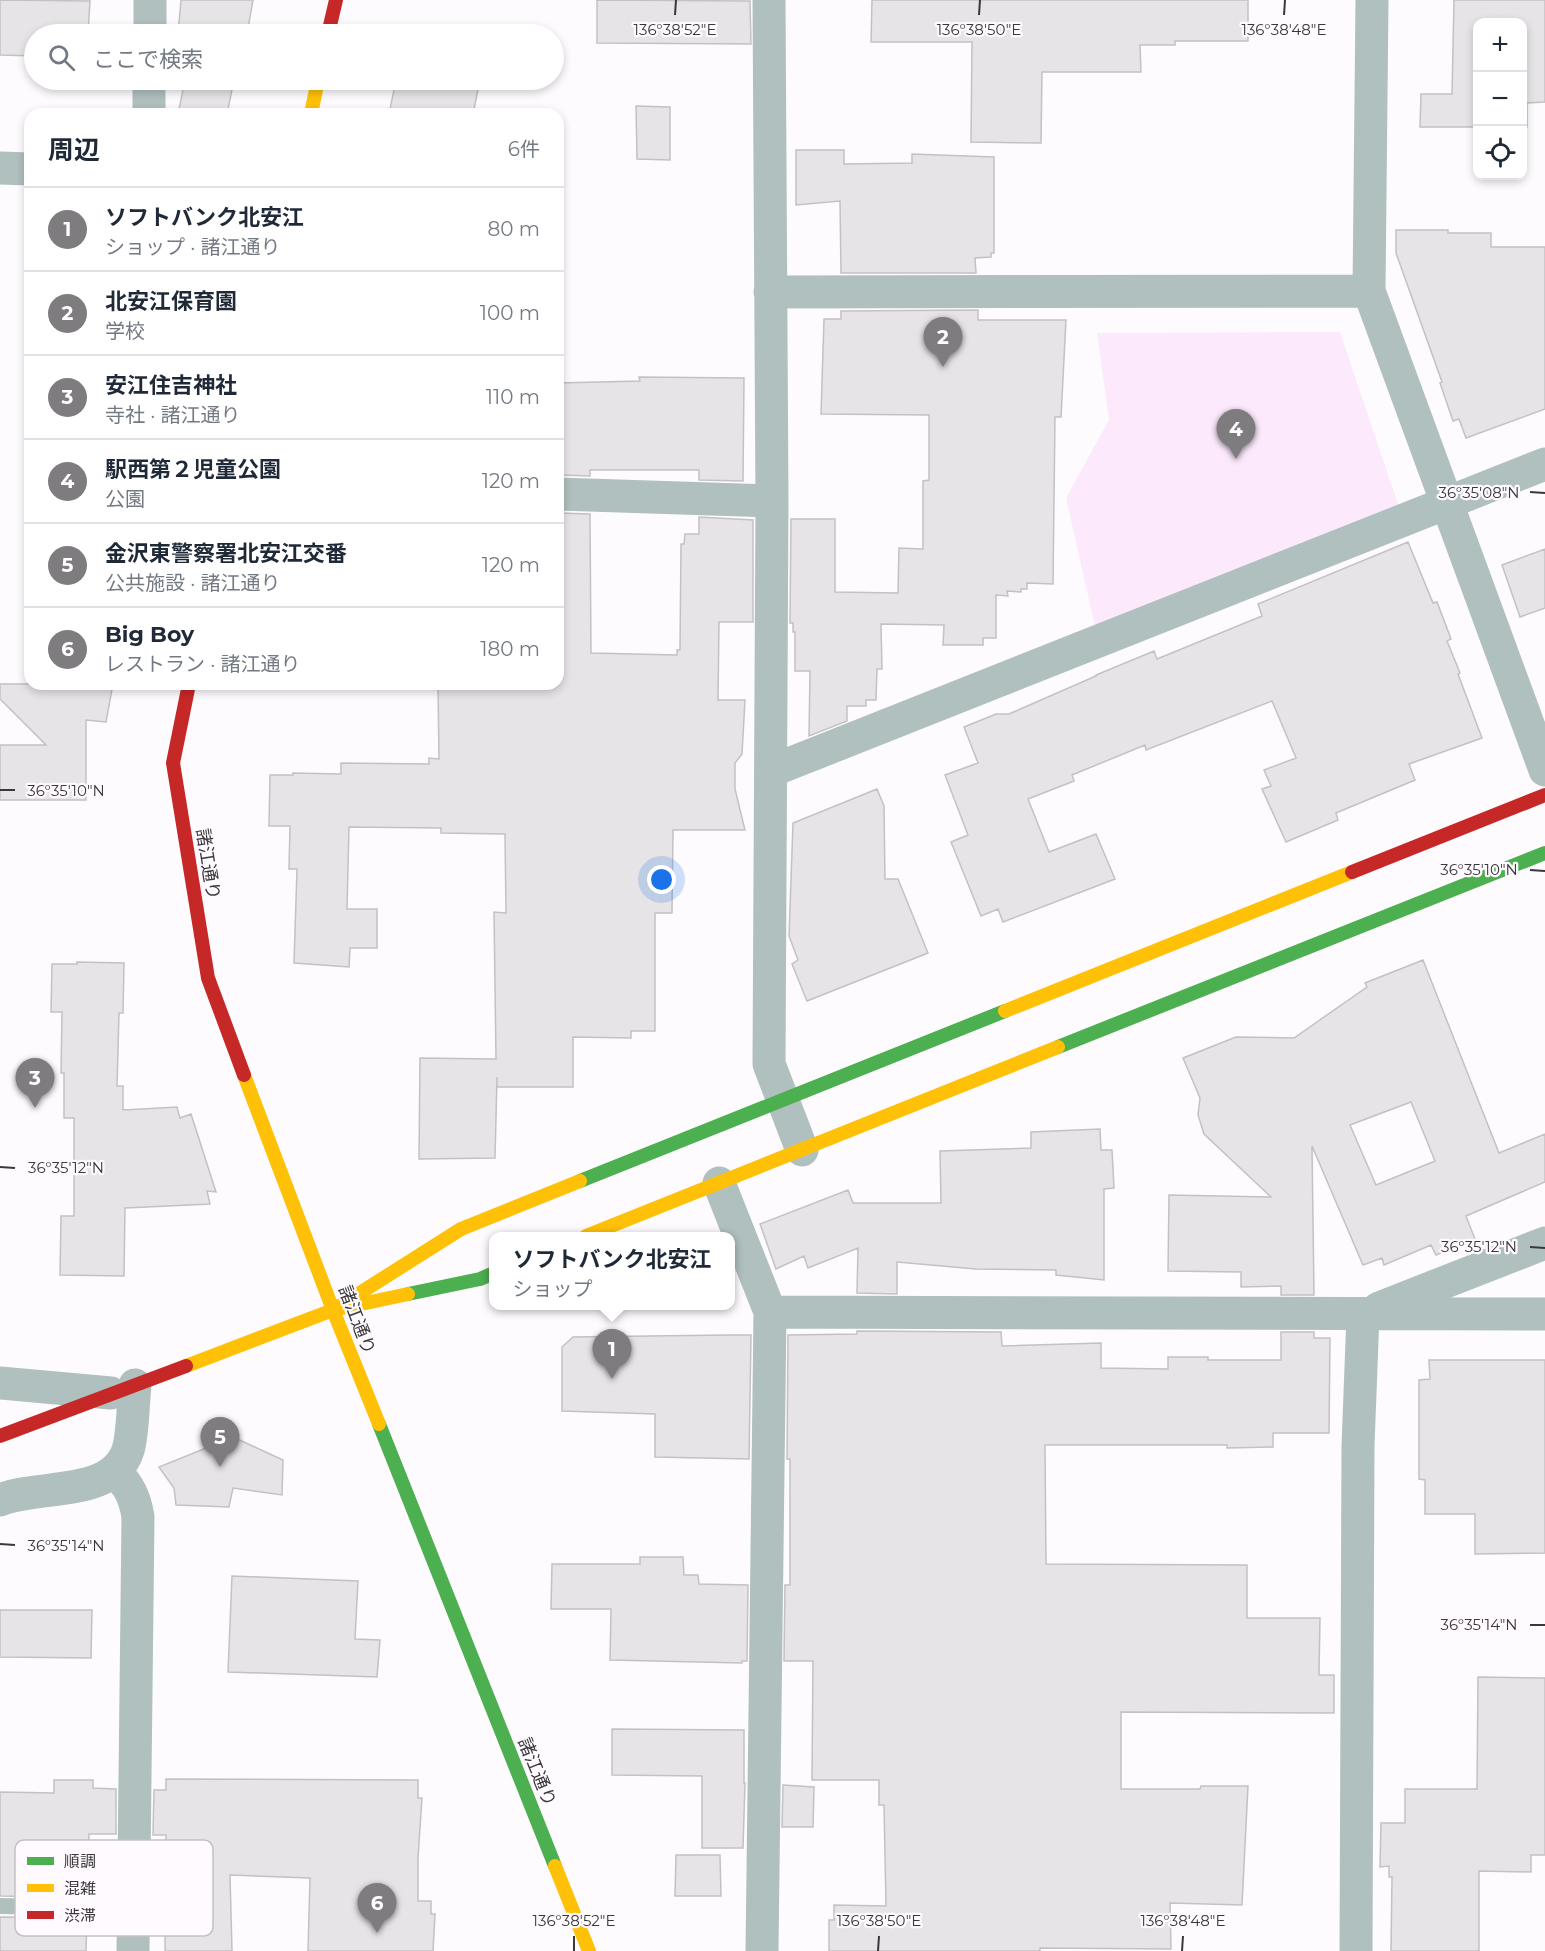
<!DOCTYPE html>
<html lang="ja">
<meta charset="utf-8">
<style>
:root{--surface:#fff;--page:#f6f6f7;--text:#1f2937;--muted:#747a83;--line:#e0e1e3;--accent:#7f7c7f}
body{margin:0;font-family:Montserrat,"Noto Sans JP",sans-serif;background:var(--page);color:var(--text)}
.controls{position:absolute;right:18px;top:18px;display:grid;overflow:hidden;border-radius:12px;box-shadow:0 3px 9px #0003}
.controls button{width:54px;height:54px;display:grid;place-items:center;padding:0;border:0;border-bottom:2px solid var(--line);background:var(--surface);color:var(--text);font:30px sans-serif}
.you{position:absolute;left:662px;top:880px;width:21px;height:21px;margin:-15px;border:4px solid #fff;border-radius:50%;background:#1a73e8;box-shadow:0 0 0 9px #1a73e833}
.badge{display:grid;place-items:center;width:39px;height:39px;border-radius:50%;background:var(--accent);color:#fff;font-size:20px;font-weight:700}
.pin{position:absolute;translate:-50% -50px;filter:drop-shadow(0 2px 3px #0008)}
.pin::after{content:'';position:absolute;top:32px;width:21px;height:18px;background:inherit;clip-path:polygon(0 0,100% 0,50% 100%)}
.popup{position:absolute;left:489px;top:1232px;width:246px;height:78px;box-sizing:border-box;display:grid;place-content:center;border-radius:12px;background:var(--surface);filter:drop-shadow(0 2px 4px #0005);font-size:20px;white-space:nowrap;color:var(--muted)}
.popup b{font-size:22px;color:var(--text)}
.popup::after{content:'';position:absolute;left:50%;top:100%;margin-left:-12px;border:12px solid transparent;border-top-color:var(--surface)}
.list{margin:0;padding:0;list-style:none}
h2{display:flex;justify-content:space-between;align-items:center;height:78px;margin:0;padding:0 24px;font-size:26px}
h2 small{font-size:20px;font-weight:400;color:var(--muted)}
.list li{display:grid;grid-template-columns:39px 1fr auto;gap:18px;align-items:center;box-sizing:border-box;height:84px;padding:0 24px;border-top:2px solid var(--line)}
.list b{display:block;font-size:22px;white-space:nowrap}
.list p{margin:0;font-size:20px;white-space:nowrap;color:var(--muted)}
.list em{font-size:20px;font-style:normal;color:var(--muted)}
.icon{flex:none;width:33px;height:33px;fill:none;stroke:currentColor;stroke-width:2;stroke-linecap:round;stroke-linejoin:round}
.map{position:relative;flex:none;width:1545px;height:1951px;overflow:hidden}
.search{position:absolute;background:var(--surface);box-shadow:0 3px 9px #0003;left:24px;top:24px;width:540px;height:66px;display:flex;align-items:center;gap:15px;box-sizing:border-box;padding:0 21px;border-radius:33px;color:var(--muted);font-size:22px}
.panel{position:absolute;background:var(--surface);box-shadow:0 3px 9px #0003;left:24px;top:108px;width:540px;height:582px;border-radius:18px}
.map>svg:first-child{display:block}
.green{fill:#fceafc}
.building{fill:#e6e4e6;stroke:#c3c1c3;stroke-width:1.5;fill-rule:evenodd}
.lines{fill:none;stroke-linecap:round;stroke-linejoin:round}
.lane{stroke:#b0c0bf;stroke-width:16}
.street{stroke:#b0c0bf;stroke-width:33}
.fast{stroke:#4caf50;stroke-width:14}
.slow{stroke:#ffc107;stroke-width:14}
.jam{stroke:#c62828;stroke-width:14}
.ticks{fill:none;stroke:#3a383a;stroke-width:2}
.labels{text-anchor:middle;stroke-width:4.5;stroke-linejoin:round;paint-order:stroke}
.street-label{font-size:18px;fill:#3a383a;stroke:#fffaff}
.key{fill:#fffaff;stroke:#c4c0c4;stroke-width:1.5}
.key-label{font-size:16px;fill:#3a383a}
.ticks-label{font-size:15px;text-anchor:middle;fill:#3a383a;stroke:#fffaff;stroke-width:4.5;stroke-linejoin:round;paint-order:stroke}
</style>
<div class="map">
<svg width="1545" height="1951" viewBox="0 0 1545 1951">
<rect width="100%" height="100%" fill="#fefbfe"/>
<path class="green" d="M 1340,332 L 1399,507 L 1096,631 L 1066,498 L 1109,420 L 1097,333 Z"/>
<path class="building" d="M 0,0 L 90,1 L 88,34 L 34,34 L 34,56 L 0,55 Z
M 181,0 L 253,0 L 247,34 L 178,34 Z
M 597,0 L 750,1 L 751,44 L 597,43 Z
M 872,0 L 1248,0 L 1248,41 L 1175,41 L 1175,45 L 1140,45 L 1141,72 L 1042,72 L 1041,143 L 971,142 L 972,42 L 871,42 Z
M 1454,0 L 1545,0 L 1545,102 L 1527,103 L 1527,127 L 1522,127 L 1522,22 L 1478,22 L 1478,127 L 1420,127 L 1421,94 L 1452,94 Z
M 185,80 L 234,80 L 227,114 L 178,114 Z
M 396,80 L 480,80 L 473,114 L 389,114 Z
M 636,106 L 670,107 L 670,160 L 637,159 Z
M 796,150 L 844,150 L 844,164 L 912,163 L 912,154 L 994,157 L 994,253 L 991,253 L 991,257 L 975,258 L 976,273 L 841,273 L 840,201 L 796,205 Z
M 1396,230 L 1448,230 L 1448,233 L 1491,233 L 1491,247 L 1545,247 L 1545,409 L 1466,438 L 1459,419 L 1453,421 L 1440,383 L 1442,382 L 1396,253 Z
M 978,310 L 978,320 L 1066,320 L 1061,417 L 1055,417 L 1053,584 L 1027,583 L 1027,589 L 1021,589 L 1021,592 L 1007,591 L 1008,596 L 996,595 L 996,638 L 983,638 L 983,645 L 943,645 L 944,625 L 881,624 L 882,669 L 877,669 L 876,700 L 866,700 L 866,706 L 847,706 L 847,721 L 809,736 L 810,671 L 795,671 L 795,632 L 793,632 L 793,623 L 790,623 L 791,519 L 835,519 L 835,592 L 898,593 L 899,548 L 923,549 L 923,481 L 929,480 L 929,415 L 821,414 L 824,319 L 841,319 L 841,311 Z
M 639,377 L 744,378 L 743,481 L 699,480 L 699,470 L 590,470 L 590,476 L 558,475 L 558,383 L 640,381 Z
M 558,513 L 590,514 L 591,653 L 677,655 L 677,650 L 680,650 L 681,544 L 684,544 L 685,534 L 699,534 L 699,517 L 753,520 L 753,622 L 719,622 L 718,700 L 745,700 L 742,754 L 735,763 L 735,789 L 745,830 L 673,830 L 672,913 L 655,913 L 655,1031 L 631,1031 L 631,1038 L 573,1037 L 573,1087 L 497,1087 L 497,1077 L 495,1158 L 419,1159 L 420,1058 L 496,1059 L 494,912 L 506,913 L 505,834 L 441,833 L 441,828 L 349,827 L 347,909 L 377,909 L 377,948 L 350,948 L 349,967 L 294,963 L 297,869 L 289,869 L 290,826 L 269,826 L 270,775 L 293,775 L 293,773 L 341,774 L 341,763 L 429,764 L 429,758 L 439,759 L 438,686 L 558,684 Z
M 1408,542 L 1433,603 L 1437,602 L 1451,639 L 1447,641 L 1460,673 L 1458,674 L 1482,738 L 1409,764 L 1415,780 L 1336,813 L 1338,820 L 1286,842 L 1262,789 L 1271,786 L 1264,770 L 1296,758 L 1272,701 L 1146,750 L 1145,745 L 1072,775 L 1074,781 L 1028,799 L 1049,852 L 1096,834 L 1115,879 L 1003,922 L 998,909 L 981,916 L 951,842 L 968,835 L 945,775 L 978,763 L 964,727 L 996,714 L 1009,714 L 1096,676 L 1096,675 L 1154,651 L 1157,659 L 1262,616 L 1258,604 Z
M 1545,549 L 1545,608 L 1520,617 L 1502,565 Z
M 0,684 L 113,684 L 106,722 L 86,720 L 86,800 L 0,800 L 0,745 L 46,745 L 0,699 Z
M 877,789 L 884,806 L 885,879 L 898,879 L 928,953 L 807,1001 L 792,964 L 798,960 L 789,936 L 793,823 Z
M 1423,960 L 1499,1153 L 1545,1134 L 1545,1182 L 1466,1216 L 1475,1239 L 1436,1255 L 1431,1245 L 1384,1265 L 1382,1258 L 1363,1265 L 1312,1146 L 1314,1295 L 1281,1295 L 1281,1286 L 1241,1287 L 1241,1272 L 1168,1271 L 1169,1195 L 1271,1197 L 1204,1134 L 1198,1115 L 1200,1098 L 1183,1058 L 1236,1037 L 1294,1038 L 1367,987 L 1365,983 ZM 1411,1102 L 1435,1161 L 1376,1185 L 1350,1125 Z
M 77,962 L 124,963 L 123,1013 L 119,1013 L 117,1086 L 123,1086 L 123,1110 L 177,1107 L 180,1118 L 191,1114 L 216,1192 L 207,1191 L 210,1204 L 125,1208 L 124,1276 L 60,1275 L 61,1216 L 74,1216 L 74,1118 L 64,1118 L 64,1073 L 61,1073 L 62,1012 L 51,1012 L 52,964 L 77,964 Z
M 1100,1129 L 1101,1150 L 1112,1150 L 1114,1188 L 1104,1189 L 1104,1280 L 1056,1275 L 1056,1270 L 976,1269 L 897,1262 L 897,1294 L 857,1293 L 858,1248 L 808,1268 L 804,1256 L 776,1269 L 760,1224 L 848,1190 L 853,1203 L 941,1203 L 940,1151 L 1031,1148 L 1031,1132 Z
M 857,1331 L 1001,1332 L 1002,1346 L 1101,1343 L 1101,1368 L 1168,1369 L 1168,1357 L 1208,1357 L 1208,1360 L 1281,1360 L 1281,1332 L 1314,1332 L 1314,1338 L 1330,1338 L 1329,1433 L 1273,1433 L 1273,1447 L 1227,1448 L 1227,1445 L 1045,1445 L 1046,1564 L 1247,1565 L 1247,1618 L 1320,1618 L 1319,1675 L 1334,1675 L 1334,1713 L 1121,1712 L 1121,1789 L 1200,1789 L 1201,1786 L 1248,1786 L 1242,1905 L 1170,1903 L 1171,1949 L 1040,1948 L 1040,1951 L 829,1951 L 829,1920 L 834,1920 L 834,1905 L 886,1906 L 884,1805 L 879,1805 L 879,1780 L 812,1780 L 813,1661 L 784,1661 L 785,1585 L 790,1585 L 790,1459 L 787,1459 L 788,1335 L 857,1334 Z
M 728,1335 L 751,1335 L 749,1459 L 655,1457 L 655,1414 L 562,1411 L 562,1347 L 573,1337 Z
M 1429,1360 L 1545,1360 L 1545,1553 L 1475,1554 L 1475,1514 L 1425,1514 L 1425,1480 L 1419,1479 L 1419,1380 L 1430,1379 Z
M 233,1437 L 283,1460 L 282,1495 L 233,1488 L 229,1507 L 176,1505 L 174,1488 L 159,1467 Z
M 640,1557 L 683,1557 L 684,1575 L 698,1575 L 699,1584 L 748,1585 L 747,1661 L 742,1661 L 742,1663 L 610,1660 L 611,1609 L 551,1609 L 552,1564 L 640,1564 Z
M 232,1576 L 358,1581 L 355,1639 L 380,1640 L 377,1677 L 228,1672 Z
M 0,1610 L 92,1610 L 91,1658 L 0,1657 Z
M 1478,1677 L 1545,1678 L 1545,1855 L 1531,1855 L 1531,1872 L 1479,1871 L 1479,1951 L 1391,1951 L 1392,1877 L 1389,1877 L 1389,1866 L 1380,1867 L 1381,1823 L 1405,1823 L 1405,1789 L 1477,1789 Z
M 612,1729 L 744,1730 L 744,1783 L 745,1783 L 743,1848 L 702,1848 L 702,1776 L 612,1775 Z
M 166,1779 L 418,1780 L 418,1798 L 422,1798 L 418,1858 L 418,1901 L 431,1901 L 431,1914 L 435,1914 L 433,1951 L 308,1951 L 310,1878 L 230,1875 L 232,1951 L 165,1951 L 166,1835 L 153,1835 L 154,1790 L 166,1790 Z
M 54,1780 L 93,1780 L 93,1788 L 116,1789 L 116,1834 L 89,1834 L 87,1897 L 0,1896 L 0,1792 L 54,1793 Z
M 783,1785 L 814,1787 L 813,1827 L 782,1827 Z
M 676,1855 L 720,1855 L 721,1896 L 675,1896 Z
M 0,1917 L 87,1918 L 86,1951 L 0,1951 Z"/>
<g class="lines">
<path class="lane" d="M 0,1906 L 133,1909"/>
<path class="street" d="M 769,0 L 772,501 L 769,1064 L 802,1150
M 1372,0 L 1369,291 L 1545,770
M 150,34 L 150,0
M 149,114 L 149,80
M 0,168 L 30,169
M 770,292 L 1369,291
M 558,494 L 772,501
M 771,771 L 1545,464
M 719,1183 L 770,1312 L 762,1951
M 1379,1308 L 1545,1243
M 770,1312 L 1545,1314
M 0,1383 L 111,1393
M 115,1471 C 129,1486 135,1497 138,1517 L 133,1951
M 0,1500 C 38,1484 113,1498 128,1450 C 133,1435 133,1402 135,1385
M 1356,1951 L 1358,1446 L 1363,1314"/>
<path class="fast" d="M 1058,1047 L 1545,853
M 580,1181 L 1005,1011
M 408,1294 L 480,1279 L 494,1273
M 379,1424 L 555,1866"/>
<path class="slow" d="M 311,114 L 318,80
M 1005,1011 L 1352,872
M 244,1075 L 333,1310 L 379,1424
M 586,1236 L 1058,1047
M 333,1310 L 461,1229 L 580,1181
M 186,1366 L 333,1310 L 408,1294
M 555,1866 L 589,1951"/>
<path class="jam" d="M 328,34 L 336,0
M 189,684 L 173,763 L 208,978 L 244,1075
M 1352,872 L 1545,795
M 0,1436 L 186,1366"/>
</g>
<path class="ticks" d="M 675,15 L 676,0M 979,15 L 980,0M 1284,15 L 1285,0M 1530,492 L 1545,493M 0,790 L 15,790M 1530,870 L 1545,871M 0,1167 L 15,1168M 1530,1247 L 1545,1248M 0,1544 L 15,1545M 1530,1625 L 1545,1625M 574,1951 L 574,1936M 878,1951 L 879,1936M 1182,1951 L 1183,1936"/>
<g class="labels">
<g class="street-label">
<text transform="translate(208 864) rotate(81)" y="6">諸江通り</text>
<text transform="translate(357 1320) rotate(69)" y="6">諸江通り</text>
<text transform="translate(537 1772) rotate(68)" y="6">諸江通り</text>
</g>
</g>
<rect x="15" y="1840" width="198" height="96" rx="9" class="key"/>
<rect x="27" y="1857" width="27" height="8" fill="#4caf50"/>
<rect x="27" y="1884" width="27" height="8" fill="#ffc107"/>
<rect x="27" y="1911" width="27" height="8" fill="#c62828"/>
<g class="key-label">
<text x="64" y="1867">順調</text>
<text x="64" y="1894">混雑</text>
<text x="64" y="1921">渋滞</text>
</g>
<g class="ticks-label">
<text x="675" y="35">136°38'52"E</text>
<text x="979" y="35">136°38'50"E</text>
<text x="1284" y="35">136°38'48"E</text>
<text x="1479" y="498">36°35'08"N</text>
<text x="66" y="796">36°35'10"N</text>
<text x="1479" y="875">36°35'10"N</text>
<text x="66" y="1173">36°35'12"N</text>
<text x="1479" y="1252">36°35'12"N</text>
<text x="66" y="1551">36°35'14"N</text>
<text x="1479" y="1630">36°35'14"N</text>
<text x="574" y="1926">136°38'52"E</text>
<text x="879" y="1926">136°38'50"E</text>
<text x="1183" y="1926">136°38'48"E</text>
</g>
</svg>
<div class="controls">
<button>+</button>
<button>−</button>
<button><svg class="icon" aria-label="locate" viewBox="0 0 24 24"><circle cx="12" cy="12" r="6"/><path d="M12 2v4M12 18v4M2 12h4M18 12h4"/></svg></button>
</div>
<div class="you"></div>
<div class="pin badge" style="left:612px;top:1379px">1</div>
<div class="popup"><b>ソフトバンク北安江</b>ショップ</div>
<div class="pin badge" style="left:943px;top:367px">2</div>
<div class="pin badge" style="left:35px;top:1108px">3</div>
<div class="pin badge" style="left:1236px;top:459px">4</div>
<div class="pin badge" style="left:220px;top:1467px">5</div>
<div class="pin badge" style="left:377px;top:1933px">6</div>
<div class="search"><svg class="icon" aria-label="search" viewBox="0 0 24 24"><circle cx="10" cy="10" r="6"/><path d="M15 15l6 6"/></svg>ここで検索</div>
<section class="panel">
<h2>周辺<small>6件</small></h2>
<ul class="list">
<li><span class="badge">1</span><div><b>ソフトバンク北安江</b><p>ショップ · 諸江通り</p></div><em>80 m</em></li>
<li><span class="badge">2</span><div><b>北安江保育園</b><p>学校</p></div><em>100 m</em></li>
<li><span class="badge">3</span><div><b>安江住吉神社</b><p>寺社 · 諸江通り</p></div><em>110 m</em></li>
<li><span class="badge">4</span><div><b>駅西第２児童公園</b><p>公園</p></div><em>120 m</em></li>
<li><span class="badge">5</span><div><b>金沢東警察署北安江交番</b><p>公共施設 · 諸江通り</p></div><em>120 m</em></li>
<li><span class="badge">6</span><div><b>Big Boy</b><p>レストラン · 諸江通り</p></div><em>180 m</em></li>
</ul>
</section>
</div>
